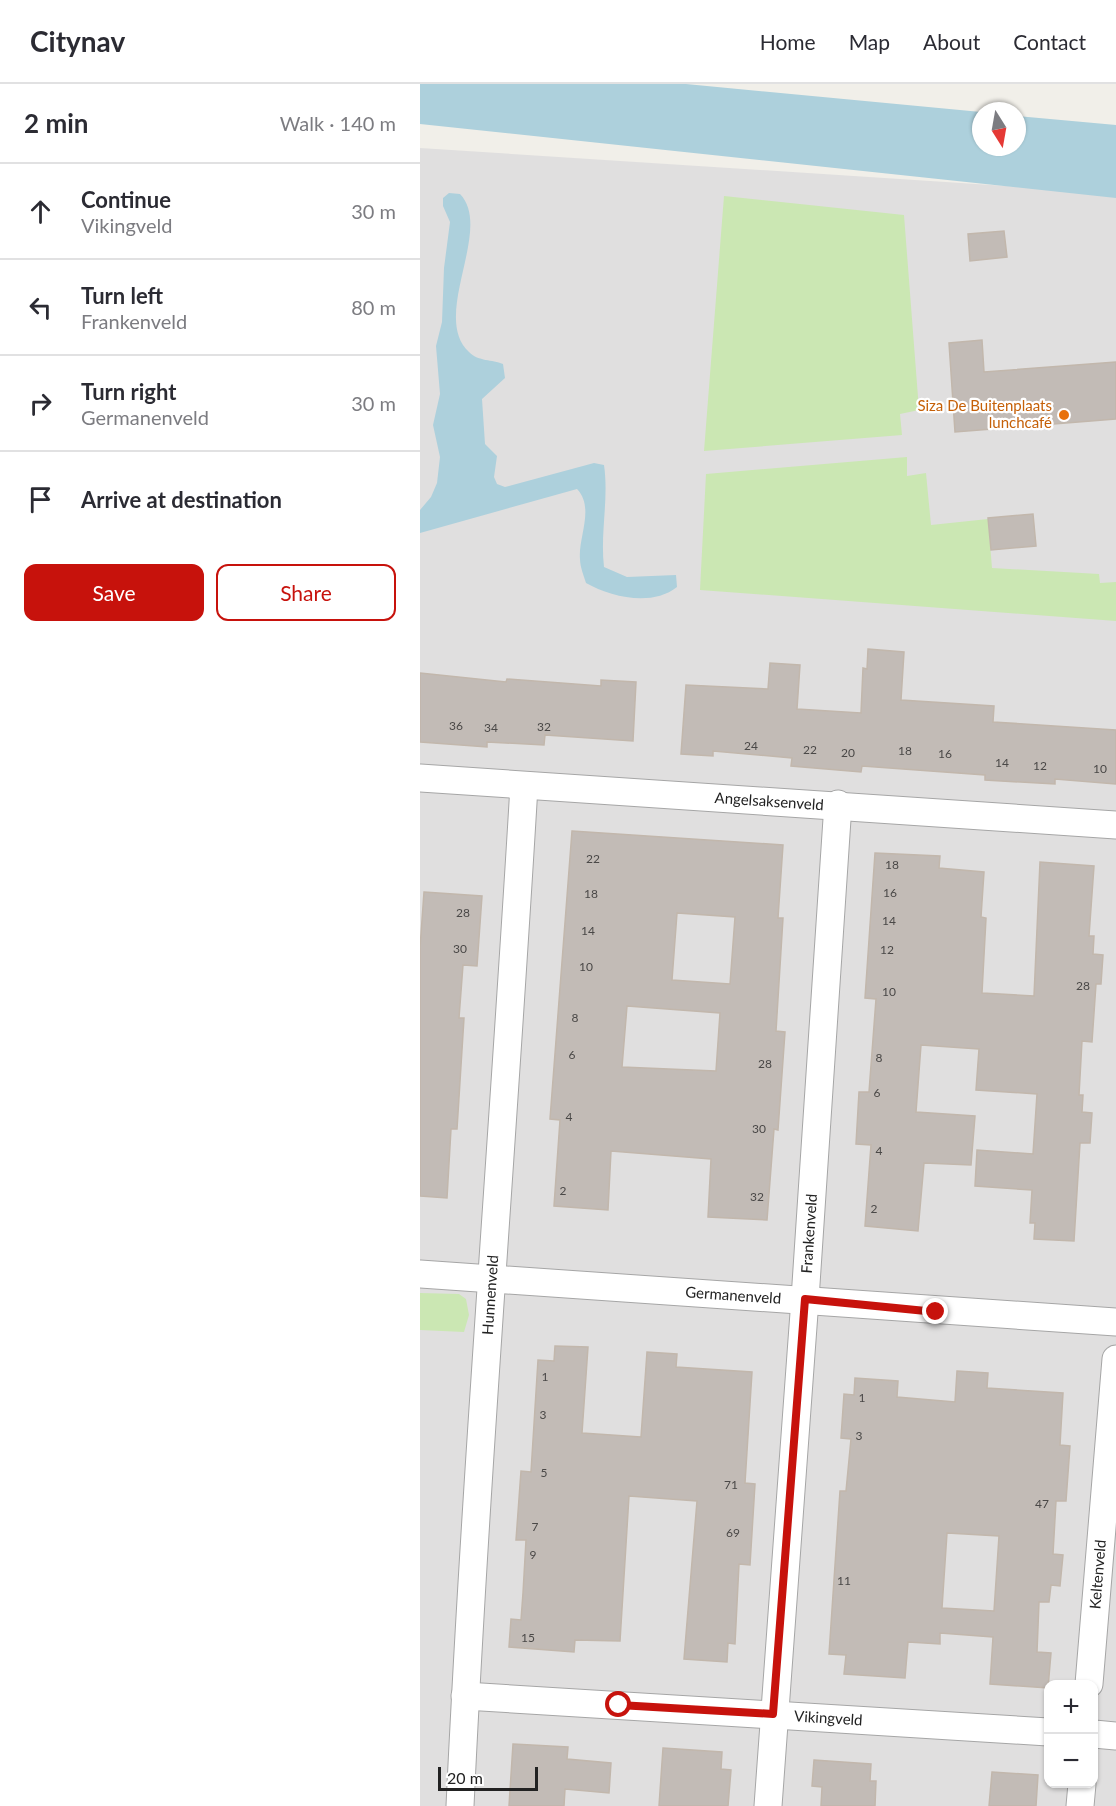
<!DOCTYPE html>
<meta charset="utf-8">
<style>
:root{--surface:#fff;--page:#f2f2f3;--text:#2b2b33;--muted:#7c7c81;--line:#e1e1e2;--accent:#c7120c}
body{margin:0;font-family:Lato,sans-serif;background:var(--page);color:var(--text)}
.controls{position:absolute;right:18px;bottom:18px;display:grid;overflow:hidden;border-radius:12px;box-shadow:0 2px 4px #0004}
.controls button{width:54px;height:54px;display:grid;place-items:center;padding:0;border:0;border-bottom:2px solid var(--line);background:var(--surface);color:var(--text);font:30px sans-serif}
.compass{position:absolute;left:552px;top:18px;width:54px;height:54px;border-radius:50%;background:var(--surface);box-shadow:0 2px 4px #0004;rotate:169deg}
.scale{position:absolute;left:18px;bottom:15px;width:100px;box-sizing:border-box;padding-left:6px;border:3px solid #222;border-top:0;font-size:16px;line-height:21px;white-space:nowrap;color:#222;-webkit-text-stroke:4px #fff;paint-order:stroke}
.stop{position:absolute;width:18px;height:18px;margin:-14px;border:4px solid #c7120c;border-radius:50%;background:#fff}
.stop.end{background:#c7120c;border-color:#fff;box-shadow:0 2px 6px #0008}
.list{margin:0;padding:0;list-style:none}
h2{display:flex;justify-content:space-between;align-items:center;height:78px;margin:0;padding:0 24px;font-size:26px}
h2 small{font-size:20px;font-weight:400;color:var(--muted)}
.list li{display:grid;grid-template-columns:39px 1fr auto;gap:18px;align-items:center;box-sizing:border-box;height:96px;padding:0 24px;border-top:2px solid var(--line)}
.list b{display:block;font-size:22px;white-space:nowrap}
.list p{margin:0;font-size:20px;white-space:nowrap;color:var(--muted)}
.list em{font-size:20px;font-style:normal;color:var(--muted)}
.actions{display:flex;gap:12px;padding:18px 24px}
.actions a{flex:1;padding:14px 0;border:2px solid var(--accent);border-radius:12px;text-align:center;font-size:21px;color:var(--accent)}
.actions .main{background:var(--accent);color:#fff}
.icon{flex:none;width:33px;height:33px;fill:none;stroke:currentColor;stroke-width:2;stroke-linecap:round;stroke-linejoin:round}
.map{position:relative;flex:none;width:696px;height:1722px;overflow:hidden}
header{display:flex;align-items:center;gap:36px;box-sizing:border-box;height:84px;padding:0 30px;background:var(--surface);border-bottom:2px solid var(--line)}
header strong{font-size:28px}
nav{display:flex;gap:33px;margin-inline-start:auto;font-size:21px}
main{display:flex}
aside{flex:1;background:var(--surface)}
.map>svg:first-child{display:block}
.residential{fill:#e0dfdf;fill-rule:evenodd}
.grass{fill:#cbe7b3}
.water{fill:#add0dc}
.building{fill:#c2bbb6;stroke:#c2b7ac;stroke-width:1.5;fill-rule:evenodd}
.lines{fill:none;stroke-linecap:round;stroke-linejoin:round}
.minor-casing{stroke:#a6a6a6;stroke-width:29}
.minor{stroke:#fff;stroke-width:27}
.route{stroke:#c7120c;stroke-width:8}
.food-dot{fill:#e8710a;stroke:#fff;stroke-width:2}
.labels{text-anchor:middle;stroke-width:4.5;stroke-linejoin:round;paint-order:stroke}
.number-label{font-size:12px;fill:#4a4847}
.food-label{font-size:15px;fill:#c56008;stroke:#fff;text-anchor:end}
.street-label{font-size:15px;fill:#222;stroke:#fff}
</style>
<header>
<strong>Citynav</strong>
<nav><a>Home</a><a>Map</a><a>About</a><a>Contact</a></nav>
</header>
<main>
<aside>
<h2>2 min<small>Walk · 140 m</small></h2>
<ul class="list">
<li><svg class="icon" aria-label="ahead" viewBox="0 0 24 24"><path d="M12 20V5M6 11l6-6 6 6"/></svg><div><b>Continue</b><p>Vikingveld</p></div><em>30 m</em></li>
<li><svg class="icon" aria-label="left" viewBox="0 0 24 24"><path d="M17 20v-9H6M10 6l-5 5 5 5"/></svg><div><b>Turn left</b><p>Frankenveld</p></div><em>80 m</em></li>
<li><svg class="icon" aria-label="right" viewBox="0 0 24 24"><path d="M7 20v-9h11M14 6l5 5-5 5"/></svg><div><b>Turn right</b><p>Germanenveld</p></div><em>30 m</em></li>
<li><svg class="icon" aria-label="arrive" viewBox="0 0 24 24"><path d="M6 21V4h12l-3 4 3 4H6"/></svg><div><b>Arrive at destination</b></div></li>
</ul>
<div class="actions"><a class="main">Save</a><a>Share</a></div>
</aside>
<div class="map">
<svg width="696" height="1722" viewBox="0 0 696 1722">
<rect width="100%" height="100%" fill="#f1efe9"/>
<path class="residential" d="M 0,64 L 696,109 L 696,1722 L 0,1722 ZM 628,1600 L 674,1600 L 674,1700 L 628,1700 Z"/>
<path class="grass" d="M 304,112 L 484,131 L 499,326 L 480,330 L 482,351 L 284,367 Z
M 487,373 L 487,392 L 506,389 L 511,441 L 568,435 L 572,484 L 679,490 L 680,499 L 696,498 L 696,537 L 280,506 L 286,390 Z
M 0,1209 L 39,1210 L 46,1215 L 49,1231 L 44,1248 L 0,1246 Z"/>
<path class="water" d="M 0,0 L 266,0 L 561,28 L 561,63 L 597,63 L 597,32 L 696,41 L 696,114 L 0,40 Z
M 29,109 L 40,110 C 74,145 10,232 49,268 C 59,278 72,275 83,280 L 85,294 L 62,315 L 65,360 L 77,372 L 74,393 L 77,400 L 85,403 L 174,379 L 184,381 C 189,415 180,449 184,483 L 207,493 L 256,491 L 257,503 C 232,523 191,513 166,499 C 164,492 160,483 160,475 C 158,453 175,424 157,405 L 0,449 L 0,426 L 11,413 L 17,399 L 20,373 L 13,341 L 20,310 L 16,262 L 22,238 L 24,184 L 30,138 L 23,122 L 23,114 Z"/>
<path class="building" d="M 584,147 L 587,173 L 550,177 L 548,150 Z
M 562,256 L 564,288 L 696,278 L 696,335 L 535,348 L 529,259 Z
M 613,430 L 616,462 L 571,466 L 568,434 Z
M 448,565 L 484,568 L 481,616 L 574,622 L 573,638 L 696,646 L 696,700 L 635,695 L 635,700 L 565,696 L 565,691 L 442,682 L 441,688 L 371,682 L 372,674 L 293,667 L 293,672 L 261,670 L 266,601 L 348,605 L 350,579 L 380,581 L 377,625 L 441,629 L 443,584 L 447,585 Z
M 0,589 L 86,598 L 87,595 L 181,602 L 181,596 L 216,598 L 213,657 L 125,651 L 124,661 L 67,658 L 67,663 L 0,658 Z
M 152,747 L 363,761 L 358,834 L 363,834 L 356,947 L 365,948 L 358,1046 L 354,1045 L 347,1136 L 288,1133 L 291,1075 L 191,1067 L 188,1126 L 134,1122 L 140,1036 L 130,1035 ZM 257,829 L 315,833 L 310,900 L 252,896 ZM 207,922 L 300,929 L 296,987 L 202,983 Z
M 455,769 L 520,772 L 519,784 L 564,788 L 561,833 L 566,834 L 562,909 L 614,912 L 620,778 L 674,782 L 669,852 L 674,852 L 673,870 L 683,871 L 681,900 L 676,900 L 672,958 L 662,957 L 659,1011 L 663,1011 L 662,1028 L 672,1029 L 670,1059 L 660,1059 L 654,1157 L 614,1155 L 615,1139 L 610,1139 L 612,1106 L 555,1102 L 557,1066 L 613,1070 L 617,1010 L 556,1006 L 559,965 L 501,961 L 496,1028 L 555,1032 L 551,1081 L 504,1079 L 498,1147 L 445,1142 L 451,1061 L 436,1060 L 439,1008 L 449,1008 L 456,915 L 445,914 Z
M 4,808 L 62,812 L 57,882 L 43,881 L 39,934 L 44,934 L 37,1045 L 31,1045 L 27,1114 L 0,1112 L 0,864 Z
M 135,1262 L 168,1263 L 162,1349 L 221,1353 L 227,1268 L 257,1270 L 256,1283 L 332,1288 L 325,1399 L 335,1400 L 330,1481 L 319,1480 L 315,1560 L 308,1559 L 307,1578 L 264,1575 L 277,1417 L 209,1412 L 200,1557 L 155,1556 L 154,1568 L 89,1563 L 91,1535 L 101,1536 L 103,1509 L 106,1456 L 96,1456 L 101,1387 L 111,1388 L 118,1276 L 134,1277 Z
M 537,1287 L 568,1289 L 567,1304 L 643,1309 L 640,1361 L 650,1362 L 646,1417 L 636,1417 L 633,1470 L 643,1471 L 640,1502 L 631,1501 L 629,1518 L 619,1518 L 617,1568 L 631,1569 L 628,1604 L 570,1600 L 573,1553 L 520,1549 L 520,1560 L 488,1558 L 485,1594 L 424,1590 L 426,1571 L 409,1570 L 420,1407 L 426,1407 L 431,1355 L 421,1354 L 424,1310 L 434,1311 L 435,1294 L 478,1297 L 477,1313 L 535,1318 ZM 527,1449 L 579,1452 L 574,1527 L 522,1524 Z
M 93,1660 L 148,1663 L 147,1675 L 191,1679 L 189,1709 L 145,1705 L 144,1722 L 89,1722 Z
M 243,1664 L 302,1668 L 301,1685 L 311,1686 L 308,1722 L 239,1722 Z
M 394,1676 L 451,1680 L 450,1697 L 456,1697 L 455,1722 L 401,1722 L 402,1703 L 392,1702 Z
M 572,1688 L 618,1691 L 616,1722 L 569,1722 Z"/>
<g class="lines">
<g class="minor-casing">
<g id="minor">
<path id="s1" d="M 0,694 L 696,741"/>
<path id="s2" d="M 0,1190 L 696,1238"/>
<path id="s3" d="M 669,1600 L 696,1275"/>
<path id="s4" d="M 45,1612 L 628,1648"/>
<path d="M 674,1650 L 696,1652"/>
<path id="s5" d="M 40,1722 C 56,1382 84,1042 104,702"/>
<path id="s6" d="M 348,1722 L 385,1215 L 418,720"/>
<path d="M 660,1722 L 662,1700"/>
</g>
</g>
<use href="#minor" class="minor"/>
</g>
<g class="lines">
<path class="route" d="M 199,1621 L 353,1630 L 385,1215 L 516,1228"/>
</g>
<circle class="food-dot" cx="644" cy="331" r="6"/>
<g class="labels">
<g class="number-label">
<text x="36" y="646">36</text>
<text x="124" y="647">32</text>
<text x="71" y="648">34</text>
<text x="331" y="666">24</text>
<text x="390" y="670">22</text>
<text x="485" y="671">18</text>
<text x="428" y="673">20</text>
<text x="525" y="674">16</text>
<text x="582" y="683">14</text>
<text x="620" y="686">12</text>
<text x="680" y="689">10</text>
<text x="173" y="779">22</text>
<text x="472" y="785">18</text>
<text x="470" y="813">16</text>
<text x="171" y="814">18</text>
<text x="43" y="833">28</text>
<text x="469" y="841">14</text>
<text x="168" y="851">14</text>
<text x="40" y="869">30</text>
<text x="467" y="870">12</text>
<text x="166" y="887">10</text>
<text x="663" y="906">28</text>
<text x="469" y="912">10</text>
<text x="155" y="938">8</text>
<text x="152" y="975">6</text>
<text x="459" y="978">8</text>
<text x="345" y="984">28</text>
<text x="457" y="1013">6</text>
<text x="149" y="1037">4</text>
<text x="339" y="1049">30</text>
<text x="459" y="1071">4</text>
<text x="143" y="1111">2</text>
<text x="337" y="1117">32</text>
<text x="454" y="1129">2</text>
<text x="125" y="1297">1</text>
<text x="442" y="1318">1</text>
<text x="123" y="1335">3</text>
<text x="439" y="1356">3</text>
<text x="124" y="1393">5</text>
<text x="311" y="1405">71</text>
<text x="622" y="1424">47</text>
<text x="115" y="1447">7</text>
<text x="313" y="1453">69</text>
<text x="113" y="1475">9</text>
<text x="424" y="1501">11</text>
<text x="108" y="1558">15</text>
</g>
<g class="food-label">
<text x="632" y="327">Siza De Buitenplaats<tspan x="632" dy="17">lunchcafé</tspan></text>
</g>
<g class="street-label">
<text dy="5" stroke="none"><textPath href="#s1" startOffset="350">Angelsaksenveld</textPath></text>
<text dy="5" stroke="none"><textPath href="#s6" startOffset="574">Frankenveld</textPath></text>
<text dy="5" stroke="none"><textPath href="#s2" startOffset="314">Germanenveld</textPath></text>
<text dy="5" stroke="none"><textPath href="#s5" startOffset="512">Hunnenveld</textPath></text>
<text dy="5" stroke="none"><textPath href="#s3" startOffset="110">Keltenveld</textPath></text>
<text dy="5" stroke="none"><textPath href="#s4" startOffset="364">Vikingveld</textPath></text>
</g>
</g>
</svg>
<div class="controls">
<button>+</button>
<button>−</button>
</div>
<svg class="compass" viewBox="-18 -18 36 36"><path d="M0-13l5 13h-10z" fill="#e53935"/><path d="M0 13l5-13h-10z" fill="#7c7c81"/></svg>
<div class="scale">20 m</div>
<div class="stop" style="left:199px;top:1621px"></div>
<div class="stop end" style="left:516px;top:1228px"></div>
</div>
</main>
